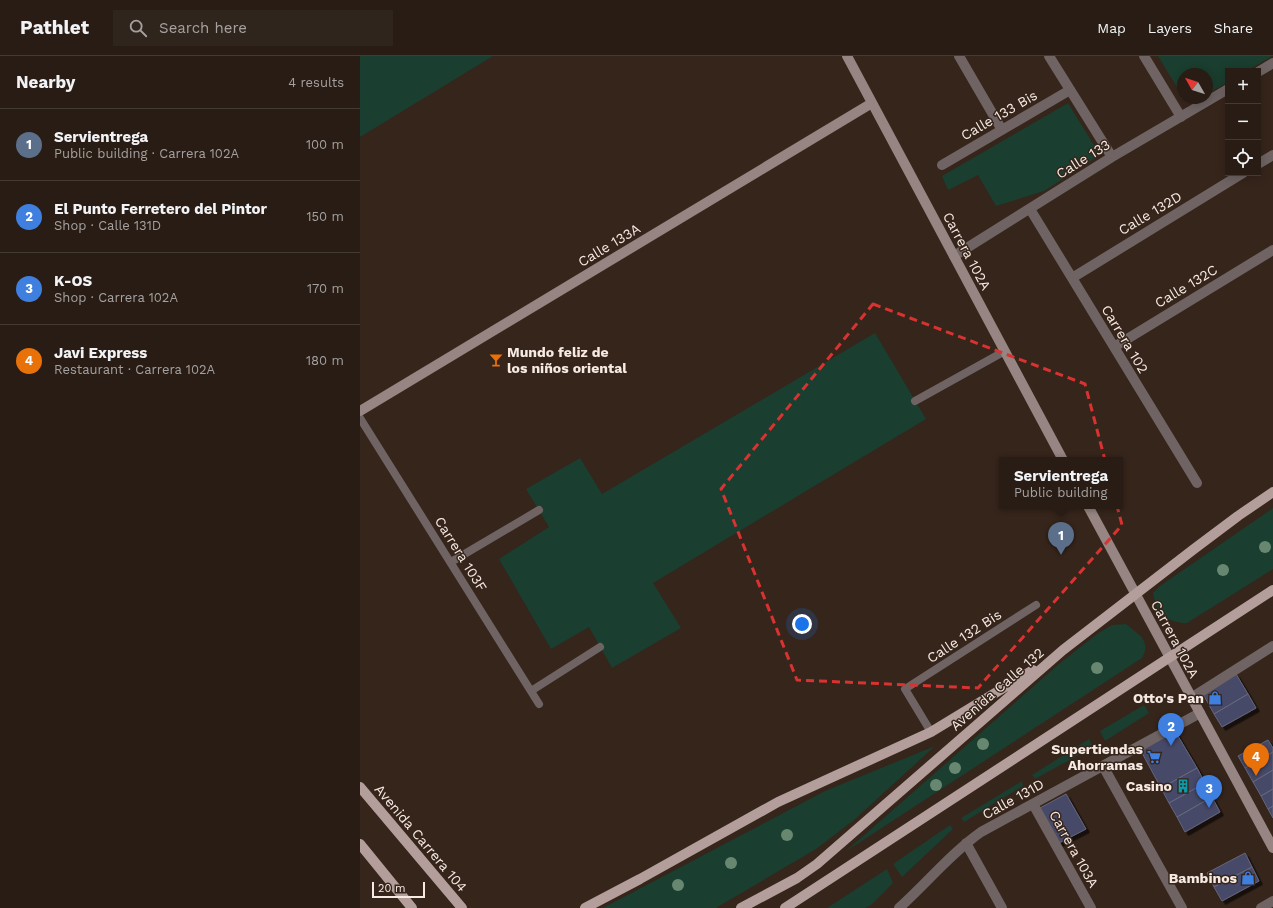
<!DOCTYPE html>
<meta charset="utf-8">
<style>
:root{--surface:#281c14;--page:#30251d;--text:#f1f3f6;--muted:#a5a1a0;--line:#443a34;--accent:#ea580c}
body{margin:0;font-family:"Work Sans",sans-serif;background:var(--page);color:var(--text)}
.controls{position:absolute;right:12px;top:12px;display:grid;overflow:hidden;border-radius:0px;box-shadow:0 2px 10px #0003}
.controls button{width:36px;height:36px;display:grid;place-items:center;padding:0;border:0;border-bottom:1px solid var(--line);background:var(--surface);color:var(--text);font:20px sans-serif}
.compass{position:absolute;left:817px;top:12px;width:36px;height:36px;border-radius:50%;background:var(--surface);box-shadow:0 2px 10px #0003;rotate:309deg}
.scale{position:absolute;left:12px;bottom:10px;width:53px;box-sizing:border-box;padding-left:4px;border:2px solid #f6eae3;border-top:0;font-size:11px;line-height:14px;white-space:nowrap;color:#f6eae3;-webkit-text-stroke:3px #36251b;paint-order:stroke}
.you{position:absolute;left:442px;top:568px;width:14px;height:14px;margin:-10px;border:3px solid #fff;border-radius:50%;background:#1a73e8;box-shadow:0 0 0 6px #1a73e833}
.badge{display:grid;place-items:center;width:26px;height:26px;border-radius:50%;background:var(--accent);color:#fff;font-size:13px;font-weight:700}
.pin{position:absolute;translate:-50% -33px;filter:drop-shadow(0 1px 2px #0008)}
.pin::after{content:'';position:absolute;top:21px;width:14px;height:12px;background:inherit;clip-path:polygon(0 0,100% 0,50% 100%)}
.popup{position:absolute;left:639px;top:401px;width:124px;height:52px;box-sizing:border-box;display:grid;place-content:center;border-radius:0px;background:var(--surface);filter:drop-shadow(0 1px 3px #0005);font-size:13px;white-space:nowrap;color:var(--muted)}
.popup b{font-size:15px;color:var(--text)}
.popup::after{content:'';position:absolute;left:50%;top:100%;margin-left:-8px;border:8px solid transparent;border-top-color:var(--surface)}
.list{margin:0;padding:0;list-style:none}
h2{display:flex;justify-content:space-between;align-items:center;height:52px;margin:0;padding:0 16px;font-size:17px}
h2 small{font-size:13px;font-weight:400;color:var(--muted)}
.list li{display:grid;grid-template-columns:26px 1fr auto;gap:12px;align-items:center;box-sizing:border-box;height:72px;padding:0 16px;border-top:1px solid var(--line)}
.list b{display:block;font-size:15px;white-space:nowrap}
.list p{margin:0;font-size:13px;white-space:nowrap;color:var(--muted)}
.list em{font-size:13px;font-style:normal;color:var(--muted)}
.icon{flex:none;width:22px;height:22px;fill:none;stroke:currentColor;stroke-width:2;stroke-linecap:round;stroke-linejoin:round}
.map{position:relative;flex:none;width:913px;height:852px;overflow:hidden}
header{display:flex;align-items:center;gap:24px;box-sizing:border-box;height:56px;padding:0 20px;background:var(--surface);border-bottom:1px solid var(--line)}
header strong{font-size:19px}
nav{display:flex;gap:22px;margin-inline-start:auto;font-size:14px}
.search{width:280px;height:36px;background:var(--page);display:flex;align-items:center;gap:10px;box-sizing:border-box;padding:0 14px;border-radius:0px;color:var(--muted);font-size:15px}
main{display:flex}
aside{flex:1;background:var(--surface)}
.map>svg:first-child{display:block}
.green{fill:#1a3e2f}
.building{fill:#464868;stroke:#64667a;filter:url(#shadow)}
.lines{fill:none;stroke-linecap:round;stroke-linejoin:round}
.lane{stroke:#6f6463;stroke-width:8}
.street{stroke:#6f6463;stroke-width:10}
.secondary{stroke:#968583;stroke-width:10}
.primary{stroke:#b49e9b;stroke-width:10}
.tree{fill:#688771}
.marked{fill:none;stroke:#d83231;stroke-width:3;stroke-dasharray:8 5;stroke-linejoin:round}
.labels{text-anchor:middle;stroke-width:3;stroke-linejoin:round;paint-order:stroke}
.street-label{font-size:14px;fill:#f6eae3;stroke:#36251b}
.poi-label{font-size:14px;font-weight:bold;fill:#f6eae3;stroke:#36251b;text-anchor:end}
</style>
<header>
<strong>Pathlet</strong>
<div class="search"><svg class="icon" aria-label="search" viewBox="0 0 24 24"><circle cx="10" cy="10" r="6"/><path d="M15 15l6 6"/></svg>Search here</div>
<nav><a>Map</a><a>Layers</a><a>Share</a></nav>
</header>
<main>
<aside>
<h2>Nearby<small>4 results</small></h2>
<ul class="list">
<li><span class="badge" style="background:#5c6f8a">1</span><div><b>Servientrega</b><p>Public building · Carrera 102A</p></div><em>100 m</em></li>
<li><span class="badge" style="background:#3f7fe0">2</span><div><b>El Punto Ferretero del Pintor</b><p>Shop · Calle 131D</p></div><em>150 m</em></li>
<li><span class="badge" style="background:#3f7fe0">3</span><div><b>K-OS</b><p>Shop · Carrera 102A</p></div><em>170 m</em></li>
<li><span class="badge" style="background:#e8710a">4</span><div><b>Javi Express</b><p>Restaurant · Carrera 102A</p></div><em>180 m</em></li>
</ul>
</aside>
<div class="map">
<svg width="913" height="852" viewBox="0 0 913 852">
<defs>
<filter id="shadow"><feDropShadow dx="3.5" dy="3.5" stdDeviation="0" flood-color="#0009"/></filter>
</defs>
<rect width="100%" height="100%" fill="#36251b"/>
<path class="green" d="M 0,0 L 133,0 L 0,81 Z
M 798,0 L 912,0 L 887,15 L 868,15 L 868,26 L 847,38 L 847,18 L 823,18 L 823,41 Z
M 708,47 L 740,99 L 684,135 L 636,150 L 618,119 L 588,134 L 582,120 Z
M 515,277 L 566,363 L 293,527 L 321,572 L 252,612 L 229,571 L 191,593 L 139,503 L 189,471 L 166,433 L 220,402 L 242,438 Z
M 913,452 L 913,513 L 827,567 C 807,567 796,557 793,537 L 800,530 Z
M 766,568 C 778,578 792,585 782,602 L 485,796 L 699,608 L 737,578 L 752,569 Z
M 784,649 L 789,657 L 745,685 L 740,675 Z
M 729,683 L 733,691 L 675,723 L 672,719 Z
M 575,690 L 494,764 L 456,793 L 356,852 L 243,852 L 465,735 Z
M 662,725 L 663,730 L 604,766 L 601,762 Z
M 590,769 L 593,773 L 542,821 L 533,808 Z
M 527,813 L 533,827 L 511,849 L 505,852 L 467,852 Z"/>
<path class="building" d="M 876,618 L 888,638 L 854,658 L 843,638 Z
M 888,638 L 896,652 L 862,671 L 854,658 Z
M 815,675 L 837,712 L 801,732 L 781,695 Z
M 908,684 L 913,692 L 913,696 L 885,712 L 878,700 Z
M 913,696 L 913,714 L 893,726 L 885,712 Z
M 837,712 L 845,727 L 809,747 L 801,732 Z
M 913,714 L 913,733 L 901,740 L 893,726 Z
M 845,727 L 852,741 L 817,761 L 809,747 Z
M 913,733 L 913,750 L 908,753 L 901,740 Z
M 706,738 L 726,773 L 699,787 L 680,752 Z
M 852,741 L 860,756 L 825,776 L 817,761 Z
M 913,750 L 913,762 L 908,753 Z
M 885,797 L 892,811 L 854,831 L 847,817 Z
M 892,811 L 899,825 L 862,845 L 854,831 Z"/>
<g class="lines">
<path class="lane" d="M 555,345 L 645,295
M 0,362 L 179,648
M 91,506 L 179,454
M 171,635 L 240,591
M 571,676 L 545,633 L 676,549"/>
<path class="street" d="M 599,0 L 642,74
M 689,0 L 752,101
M 784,0 L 821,61
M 898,16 L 913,7
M 898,108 L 913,99
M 582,109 L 710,34
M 670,153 L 837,427
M 594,200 L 752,101 L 868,33
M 712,222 L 883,117
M 754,291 L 913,194
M 831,642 L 913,590
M 743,710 L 822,852
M 673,748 L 731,852
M 606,787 L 642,852
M 539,852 C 567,827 590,798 621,776 L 840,657
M 901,852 L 913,845"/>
<path class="secondary" d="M 487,0 L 703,404
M 0,355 L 512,47
M 728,450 L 913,792"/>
<path class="primary" d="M 0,731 L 102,852
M 0,788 L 52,852
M 225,852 L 280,823 L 418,746 L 571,676 L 673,614
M 381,852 L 437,822 L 457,808 L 703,594 L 834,493 L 878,460 L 913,436
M 425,852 L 913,534"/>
</g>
<g class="tree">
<circle cx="905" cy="491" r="6"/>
<circle cx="863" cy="514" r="6"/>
<circle cx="737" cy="612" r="6"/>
<circle cx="623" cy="688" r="6"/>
<circle cx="595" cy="712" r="6"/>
<circle cx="576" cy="729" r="6"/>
<circle cx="427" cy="779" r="6"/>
<circle cx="371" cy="807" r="6"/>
<circle cx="318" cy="829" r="6"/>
</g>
<path class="marked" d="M 513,248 L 725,328 L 762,469 L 618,632 L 437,624 L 361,433 Z"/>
<defs>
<g id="bar-bare" transform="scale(1.08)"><path d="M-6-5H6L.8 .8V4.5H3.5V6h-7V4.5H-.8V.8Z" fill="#e8710a" stroke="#36251b" stroke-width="2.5" paint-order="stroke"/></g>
<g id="shop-bare" transform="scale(1.08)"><path d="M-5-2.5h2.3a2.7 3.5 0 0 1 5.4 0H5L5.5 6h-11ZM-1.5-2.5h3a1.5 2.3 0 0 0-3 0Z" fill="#3f7fe0" stroke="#36251b" stroke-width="2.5" paint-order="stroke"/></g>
<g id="supermarket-bare" transform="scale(1.08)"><path d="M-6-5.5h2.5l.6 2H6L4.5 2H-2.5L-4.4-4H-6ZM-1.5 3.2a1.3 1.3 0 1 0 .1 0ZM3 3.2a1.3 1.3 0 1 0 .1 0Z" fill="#3f7fe0" stroke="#36251b" stroke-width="2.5" paint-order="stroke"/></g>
<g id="building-bare" transform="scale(1.08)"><path d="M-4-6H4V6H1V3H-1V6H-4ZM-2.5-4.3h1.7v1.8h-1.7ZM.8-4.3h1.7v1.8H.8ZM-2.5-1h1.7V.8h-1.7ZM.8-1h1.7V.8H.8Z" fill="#0f9aa8" stroke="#36251b" stroke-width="2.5" paint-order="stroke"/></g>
</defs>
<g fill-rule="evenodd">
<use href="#bar-bare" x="136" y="304"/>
<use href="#shop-bare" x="855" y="642"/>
<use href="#supermarket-bare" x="794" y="701"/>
<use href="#building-bare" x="823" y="730"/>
<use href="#shop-bare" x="888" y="822"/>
</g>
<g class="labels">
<g class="street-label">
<text transform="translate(639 59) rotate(-30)" y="5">Calle 133 Bis</text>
<text transform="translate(723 103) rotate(-32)" y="5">Calle 133</text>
<text transform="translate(790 157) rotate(-31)" y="5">Calle 132D</text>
<text transform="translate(249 189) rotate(-31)" y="5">Calle 133A</text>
<text transform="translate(607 195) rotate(62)" y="5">Carrera 102A</text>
<text transform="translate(826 230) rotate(-31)" y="5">Calle 132C</text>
<text transform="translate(765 283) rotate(59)" y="5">Carrera 102</text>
<text transform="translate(101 498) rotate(58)" y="5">Carrera 103F</text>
<text transform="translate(604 580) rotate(-33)" y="5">Calle 132 Bis</text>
<text transform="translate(815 583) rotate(62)" y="5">Carrera 102A</text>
<text transform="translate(637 633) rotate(-41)" y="5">Avenida Calle 132</text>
<text transform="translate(653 743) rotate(-29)" y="5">Calle 131D</text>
<text transform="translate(61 782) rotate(50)" y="5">Avenida Carrera 104</text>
<text transform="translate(714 793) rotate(61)" y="5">Carrera 103A</text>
</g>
<g class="poi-label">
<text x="147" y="301" text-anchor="start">Mundo feliz de<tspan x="147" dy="16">los niños oriental</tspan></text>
<text x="844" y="647">Otto's Pan</text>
<text x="783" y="698">Supertiendas<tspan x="783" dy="16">Ahorramas</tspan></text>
<text x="812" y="735">Casino</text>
<text x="877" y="827">Bambinos</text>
</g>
</g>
</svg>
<div class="controls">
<button>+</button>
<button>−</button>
<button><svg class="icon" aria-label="locate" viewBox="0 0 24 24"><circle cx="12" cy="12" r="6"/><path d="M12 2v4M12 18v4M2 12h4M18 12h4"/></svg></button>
</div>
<svg class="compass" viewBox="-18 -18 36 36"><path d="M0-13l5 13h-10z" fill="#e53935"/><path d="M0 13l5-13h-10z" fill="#a5a1a0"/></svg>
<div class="scale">20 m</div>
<div class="you"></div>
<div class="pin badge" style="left:701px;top:499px;background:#5c6f8a">1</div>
<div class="popup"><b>Servientrega</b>Public building</div>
<div class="pin badge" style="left:811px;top:690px;background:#3f7fe0">2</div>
<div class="pin badge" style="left:849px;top:752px;background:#3f7fe0">3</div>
<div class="pin badge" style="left:896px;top:720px;background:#e8710a">4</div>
</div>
</main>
